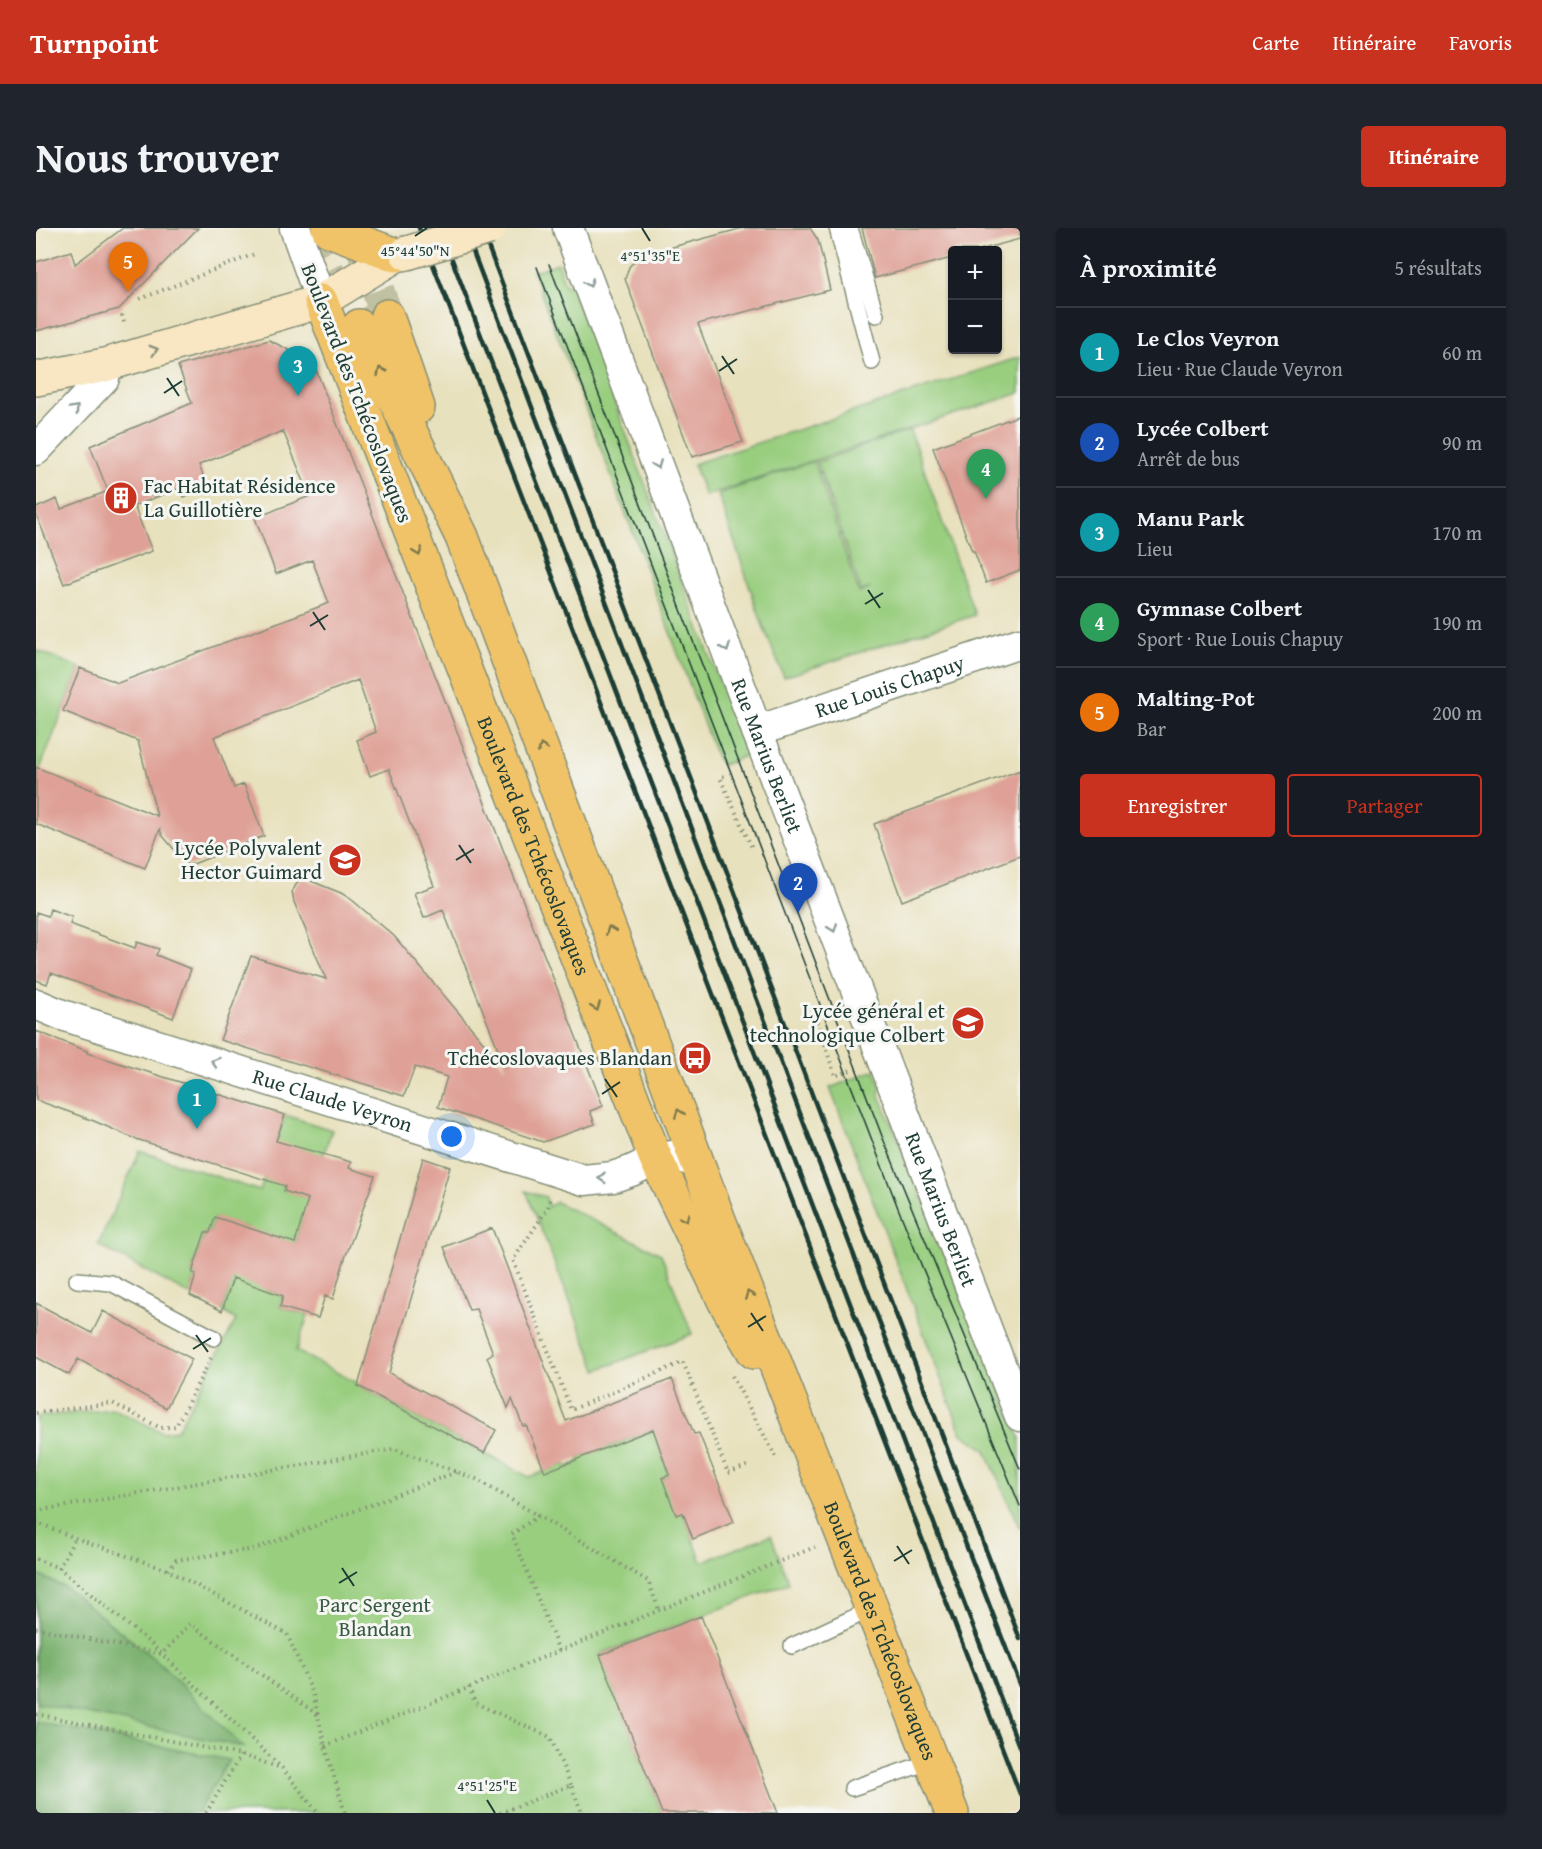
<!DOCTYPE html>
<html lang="fr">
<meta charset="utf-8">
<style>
:root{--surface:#171b24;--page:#20242c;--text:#f1f3f6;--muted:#9ea1a6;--line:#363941;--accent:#c8321e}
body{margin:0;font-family:"Gentium Book Plus",serif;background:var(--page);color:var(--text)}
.controls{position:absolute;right:18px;top:18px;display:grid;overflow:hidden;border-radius:6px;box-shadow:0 2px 4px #0004}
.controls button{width:54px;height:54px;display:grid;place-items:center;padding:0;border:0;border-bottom:2px solid var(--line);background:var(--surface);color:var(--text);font:30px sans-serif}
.you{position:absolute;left:416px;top:909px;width:21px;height:21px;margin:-15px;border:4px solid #fff;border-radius:50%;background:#1a73e8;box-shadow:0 0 0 9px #1a73e833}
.badge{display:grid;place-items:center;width:39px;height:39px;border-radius:50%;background:var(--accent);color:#fff;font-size:20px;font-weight:700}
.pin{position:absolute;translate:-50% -50px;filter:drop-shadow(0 2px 3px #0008)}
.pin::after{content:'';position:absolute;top:32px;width:21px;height:18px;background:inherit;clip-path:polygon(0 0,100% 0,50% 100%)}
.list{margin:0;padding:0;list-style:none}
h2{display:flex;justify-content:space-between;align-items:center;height:78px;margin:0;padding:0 24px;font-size:26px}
h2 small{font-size:20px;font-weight:400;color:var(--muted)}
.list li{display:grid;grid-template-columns:39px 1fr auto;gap:18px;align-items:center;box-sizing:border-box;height:90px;padding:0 24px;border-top:2px solid var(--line)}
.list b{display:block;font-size:22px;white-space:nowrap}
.list p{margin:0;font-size:20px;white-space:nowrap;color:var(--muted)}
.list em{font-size:20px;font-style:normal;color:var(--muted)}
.actions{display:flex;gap:12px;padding:18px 24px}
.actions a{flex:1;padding:14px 0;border:2px solid var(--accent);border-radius:6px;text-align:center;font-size:21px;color:var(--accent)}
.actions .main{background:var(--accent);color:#fff}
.map{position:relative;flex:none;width:984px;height:1585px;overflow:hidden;border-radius:6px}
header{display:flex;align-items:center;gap:36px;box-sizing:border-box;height:84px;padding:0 30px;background:var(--accent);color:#fff}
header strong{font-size:28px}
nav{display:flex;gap:33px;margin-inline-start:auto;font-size:21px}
.intro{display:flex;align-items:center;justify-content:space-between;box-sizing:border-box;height:144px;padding:0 36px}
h1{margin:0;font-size:42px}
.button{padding:15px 27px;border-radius:6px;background:var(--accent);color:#fff;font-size:21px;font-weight:700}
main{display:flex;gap:36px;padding:0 36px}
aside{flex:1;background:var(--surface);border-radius:6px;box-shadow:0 2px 4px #0004}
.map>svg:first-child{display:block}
.green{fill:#99ce7f;stroke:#5c865a;stroke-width:1.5}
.forest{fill:#7ab16e;stroke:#4c7751;stroke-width:1.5}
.building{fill:#dfa197}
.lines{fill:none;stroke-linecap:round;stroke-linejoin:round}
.primary-tunnel{stroke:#c0c0a2;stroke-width:33;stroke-dasharray:33 16;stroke-linecap:butt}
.service-casing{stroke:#848f78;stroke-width:18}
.minor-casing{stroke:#848f78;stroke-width:33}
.secondary-casing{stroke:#848f78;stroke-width:36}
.primary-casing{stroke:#848f78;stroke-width:36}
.path{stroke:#848f78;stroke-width:4;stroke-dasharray:1.5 4.5;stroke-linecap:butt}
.service{stroke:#fff;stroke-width:15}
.minor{stroke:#fff;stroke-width:30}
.secondary{stroke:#f9e7c3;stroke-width:33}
.primary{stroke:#f1c369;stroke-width:33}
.tram{stroke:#1f3d34;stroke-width:1.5}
.rail{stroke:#1f3d34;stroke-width:4.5}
.secondary-bridge-casing{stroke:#848f78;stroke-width:36;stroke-linecap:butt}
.path-bridge{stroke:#848f78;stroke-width:4;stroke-dasharray:1.5 4.5;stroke-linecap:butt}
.secondary-bridge{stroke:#f9e7c3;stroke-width:33}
.oneway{stroke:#8f9e9a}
.oneway2{stroke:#8c927c}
.oneway3{stroke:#7d794c}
.ticks{fill:none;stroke:#1f3d34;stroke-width:2}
.labels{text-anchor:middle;stroke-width:6;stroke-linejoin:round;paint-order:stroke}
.street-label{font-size:21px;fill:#1f3d34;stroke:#f6f6f2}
.poi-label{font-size:21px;fill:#1f3d34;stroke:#f6f6f2;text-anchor:end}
.park-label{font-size:21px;fill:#375a43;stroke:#f6f6f2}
.ticks-label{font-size:15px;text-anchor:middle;fill:#1f3d34;stroke:#f6f6f2;stroke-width:6;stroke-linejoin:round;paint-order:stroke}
</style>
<header>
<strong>Turnpoint</strong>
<nav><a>Carte</a><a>Itinéraire</a><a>Favoris</a></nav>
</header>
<div class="intro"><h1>Nous trouver</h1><a class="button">Itinéraire</a></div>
<main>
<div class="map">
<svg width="984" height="1585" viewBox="0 0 984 1585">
<rect width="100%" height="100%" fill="#f6f6f2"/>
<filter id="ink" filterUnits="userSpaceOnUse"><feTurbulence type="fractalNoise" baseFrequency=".0167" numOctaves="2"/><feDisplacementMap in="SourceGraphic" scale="12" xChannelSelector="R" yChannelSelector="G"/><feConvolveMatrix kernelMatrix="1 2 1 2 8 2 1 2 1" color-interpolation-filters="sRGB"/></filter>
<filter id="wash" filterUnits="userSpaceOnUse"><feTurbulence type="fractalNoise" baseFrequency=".008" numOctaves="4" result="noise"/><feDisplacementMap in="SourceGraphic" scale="24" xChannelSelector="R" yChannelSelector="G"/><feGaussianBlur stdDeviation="1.35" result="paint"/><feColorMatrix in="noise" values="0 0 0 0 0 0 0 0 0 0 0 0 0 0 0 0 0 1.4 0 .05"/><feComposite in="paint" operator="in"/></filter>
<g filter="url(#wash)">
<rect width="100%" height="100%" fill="#e8e1bd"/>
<path class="green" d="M 522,35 L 529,58 L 534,56 L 711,527 L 687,537 L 681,531 L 599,310 L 497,44 Z
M 984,129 L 984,165 L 669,268 L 657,236 Z
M 874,202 L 939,387 L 748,449 L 727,398 L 682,266 L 778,233 L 823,365 L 835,360 L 825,363 L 781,234 Z
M 0,422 L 44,440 L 0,551 Z
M 839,842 L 845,859 L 843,865 L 984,1210 L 984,1301 L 949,1221 L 926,1206 L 794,860 Z
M 249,887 L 296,902 L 287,928 L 261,920 L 248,962 L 285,975 L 279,995 L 266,992 L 259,1015 L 230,1062 L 247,1068 L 244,1079 L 272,1087 L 260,1123 L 321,1155 L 320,1157 L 493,1249 L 529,1236 L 531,1239 L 543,1234 L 543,1230 L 619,1201 L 633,1247 L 626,1250 L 647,1285 L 666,1334 L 735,1307 L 753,1355 L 564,1426 L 626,1585 L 0,1585 L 0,1189 L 78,1181 L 126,1204 L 141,1202 L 200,1092 L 186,1083 L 212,1000 L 179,990 L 174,1005 L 169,1004 L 156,1044 L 160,1046 L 154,1067 L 62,1017 L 104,923 L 224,963 Z
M 490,963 L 510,969 L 512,979 L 520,974 L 625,1026 L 656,1106 L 561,1142 Z"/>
<path class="forest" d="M 0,1346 L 30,1360 L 122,1434 L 207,1519 L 0,1475 Z
M 0,1494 L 193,1532 L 161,1585 L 0,1585 Z"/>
<g id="blocks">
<path class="building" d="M 87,0 L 162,0 L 83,81 L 0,103 L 0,34 L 35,23 L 39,36 Z
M 707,0 L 774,0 L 782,12 L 794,62 L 662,96 L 707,214 L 656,229 L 589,51 L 593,39 L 603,28 Z
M 826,0 L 984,0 L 984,11 L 943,22 L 916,22 L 916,30 L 839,50 Z
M 233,112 L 277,134 L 567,878 L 554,883 L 559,896 L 507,914 L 402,879 L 411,849 L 379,839 L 368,868 L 184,812 L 215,728 L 290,751 L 258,674 L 256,663 L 265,649 L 305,665 L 315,671 L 358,708 L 470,841 L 407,682 L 388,690 L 378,665 L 398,658 L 353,541 L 334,548 L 321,512 L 340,504 L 322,452 L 178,509 L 198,560 L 208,556 L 228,608 L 152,638 L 126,607 L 124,601 L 109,640 L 0,596 L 0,539 L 121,588 L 102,513 L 27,483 L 44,440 L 82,455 L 293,375 L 276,332 L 240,346 L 219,290 L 274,268 L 247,203 L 163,237 L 172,260 L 148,269 L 144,260 L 98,278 L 116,323 L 28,356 L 0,286 L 0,280 L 21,271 L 25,281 L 72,263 L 54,218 L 156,175 L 142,138 Z
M 984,187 L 984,342 L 950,355 L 938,323 L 936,323 L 897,220 Z
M 984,542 L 984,628 L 866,673 L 838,596 Z
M 14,681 L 36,689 L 34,696 L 99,720 L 101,714 L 123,721 L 120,727 L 155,741 L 137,790 L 15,745 L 11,756 L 0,752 L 0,684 L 12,688 Z
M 0,803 L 51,823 L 51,825 L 249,887 L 240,913 L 315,934 L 313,940 L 339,948 L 308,1033 L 297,1071 L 289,1068 L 282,1090 L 244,1079 L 247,1068 L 197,1050 L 186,1083 L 154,1067 L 160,1046 L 156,1045 L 169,1004 L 174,1005 L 179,989 L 259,1015 L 272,971 L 248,963 L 249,958 L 97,910 L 58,893 L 0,872 Z
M 387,930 L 414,939 L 353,1145 L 460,1202 L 448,1225 L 322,1158 Z
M 456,1000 L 530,1193 L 636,1151 L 658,1206 L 663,1205 L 698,1294 L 657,1311 L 647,1285 L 640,1287 L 626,1250 L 633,1247 L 617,1201 L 509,1244 L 490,1197 L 487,1198 L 476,1171 L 472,1180 L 451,1129 L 457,1125 L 440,1081 L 433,1082 L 408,1019 Z
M 0,1075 L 56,1105 L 67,1083 L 156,1131 L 130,1180 L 42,1131 L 33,1147 L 0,1129 Z
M 665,1388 L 742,1585 L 626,1585 L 564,1427 Z"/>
</g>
</g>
<g filter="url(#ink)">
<use href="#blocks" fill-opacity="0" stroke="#848f78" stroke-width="1.5"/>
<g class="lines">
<path class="primary-tunnel" d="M 268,0 L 323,98
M 325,16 L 351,88"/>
<g class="service-casing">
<path id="service" d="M 801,0 L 836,134
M 814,0 L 840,87
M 41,1052 L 75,1055 L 178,1110
M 756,1418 L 836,1381
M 816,1560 L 896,1533"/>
</g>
<g class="minor-casing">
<g id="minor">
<path d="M 259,0 L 285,73"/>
<path id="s1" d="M 532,0 L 721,503 L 984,1188"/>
<path d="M 0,222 L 68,150 L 69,137"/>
<path id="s2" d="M 721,503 L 984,415"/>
<path id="s3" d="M 0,776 L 26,787 L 548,952 L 577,949 L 595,943 L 620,931 L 642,927 L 662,936"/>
</g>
</g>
<g class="secondary-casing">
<path id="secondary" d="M 0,151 L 69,137 L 285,73 L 360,27 L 371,25"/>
</g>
<g class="primary-casing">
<g id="primary">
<path d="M 292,0 L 293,2 L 360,27"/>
<path id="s4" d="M 285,73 L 620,931 L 689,1074 L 718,1124"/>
<path d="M 351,88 L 382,179"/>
<path id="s5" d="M 323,98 L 426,309 L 683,992 L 916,1585"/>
</g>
</g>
<path class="path" d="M 104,71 L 221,25
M 86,87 L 89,98
M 688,548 L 684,550 L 717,622
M 778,782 L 799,848 L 818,841
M 514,972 L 512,980 L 477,1032 L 535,1182 L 647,1134 L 692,1245 L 713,1237
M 696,1148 L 741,1231
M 0,1185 L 76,1175 L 125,1200 L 140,1198 L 175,1130
M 0,1283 L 358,1221 L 440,1251 L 612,1353 L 623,1382
M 502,1288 L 476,1306 L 523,1423
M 0,1294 L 39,1310 L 132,1342 L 251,1406 L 277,1466 L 289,1518 L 309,1585
M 0,1331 L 23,1340 L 113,1414 L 246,1540 L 282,1585
M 23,1340 L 39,1310
M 132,1342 L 140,1332 L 219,1321 L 420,1244
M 433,1459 L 439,1475 L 514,1509 L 535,1557
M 0,1486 L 205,1527 L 245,1540
M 289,1518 L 779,1319
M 170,1585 L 205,1527
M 464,1585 L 535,1557 L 546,1585"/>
<use href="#service" class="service"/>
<use href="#minor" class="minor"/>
<use href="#secondary" class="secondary"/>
<use href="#primary" class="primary"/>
<path class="tram" d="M 513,36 L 846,908 L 984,1241
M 501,39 L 862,980 L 984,1278"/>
<path class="rail" d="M 383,0 L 984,1566
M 404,0 L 984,1521
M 428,0 L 833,1067 L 984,1456
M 445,0 C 627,470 802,942 984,1411"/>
<g class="secondary-bridge-casing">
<path id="secondary-bridge" d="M 371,25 L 453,0"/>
</g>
<path class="path-bridge" d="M 0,1400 L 126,1426 L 154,1396 L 282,1487"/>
<use href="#secondary-bridge" class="secondary-bridge"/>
</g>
<defs><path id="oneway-chevron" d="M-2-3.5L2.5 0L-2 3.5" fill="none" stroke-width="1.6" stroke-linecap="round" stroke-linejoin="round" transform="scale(1.5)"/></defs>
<g class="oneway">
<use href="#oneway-chevron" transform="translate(553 55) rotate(69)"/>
<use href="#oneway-chevron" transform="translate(39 181) rotate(-47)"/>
<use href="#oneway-chevron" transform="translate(621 237) rotate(69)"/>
<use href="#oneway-chevron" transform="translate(690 420) rotate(69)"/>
<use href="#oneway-chevron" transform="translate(797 700) rotate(69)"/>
<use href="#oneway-chevron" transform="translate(179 834) rotate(-162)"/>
<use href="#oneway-chevron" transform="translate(566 950) rotate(176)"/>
</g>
<use class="oneway2" href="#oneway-chevron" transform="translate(118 122) rotate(-16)"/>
<g class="oneway3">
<use href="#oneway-chevron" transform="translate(345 143) rotate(-116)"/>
<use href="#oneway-chevron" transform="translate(382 324) rotate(69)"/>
<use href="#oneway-chevron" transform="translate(506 520) rotate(-111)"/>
<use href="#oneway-chevron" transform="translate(574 702) rotate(-111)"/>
<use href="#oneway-chevron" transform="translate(560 779) rotate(69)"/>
<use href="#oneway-chevron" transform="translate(643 885) rotate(-111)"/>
<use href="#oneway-chevron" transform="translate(649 990) rotate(65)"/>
<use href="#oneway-chevron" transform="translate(713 1067) rotate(-112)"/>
</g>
</g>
<path class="ticks" d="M 606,0 L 614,13M 379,8 L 391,0M 686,128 L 698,146M 683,143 L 701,131M 131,150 L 143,168M 128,165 L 146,153M 832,362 L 844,380M 829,376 L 847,365M 277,384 L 289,402M 274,398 L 292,387M 423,617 L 435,635M 420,632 L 438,621M 569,851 L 581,869M 566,866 L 584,854M 715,1085 L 727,1103M 712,1099 L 730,1088M 160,1107 L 172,1124M 157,1121 L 175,1110M 861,1318 L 873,1336M 858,1333 L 876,1322M 306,1340 L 318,1358M 303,1355 L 321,1344M 451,1572 L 459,1585"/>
<defs>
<g id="building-disc" transform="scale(1.725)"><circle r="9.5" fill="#c8321e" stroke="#f6f6f2"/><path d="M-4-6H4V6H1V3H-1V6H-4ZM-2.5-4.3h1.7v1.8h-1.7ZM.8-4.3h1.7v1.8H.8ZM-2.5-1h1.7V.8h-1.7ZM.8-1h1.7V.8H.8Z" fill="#fff"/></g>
<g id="school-disc" transform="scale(1.725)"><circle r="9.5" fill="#c8321e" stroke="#f6f6f2"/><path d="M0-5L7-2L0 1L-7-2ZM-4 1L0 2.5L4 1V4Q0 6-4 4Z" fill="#fff"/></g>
<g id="bus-disc" transform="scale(1.725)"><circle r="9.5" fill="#c8321e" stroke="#f6f6f2"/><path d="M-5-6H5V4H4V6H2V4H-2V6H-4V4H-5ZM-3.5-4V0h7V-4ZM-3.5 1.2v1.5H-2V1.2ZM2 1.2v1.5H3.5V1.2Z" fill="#fff"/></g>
</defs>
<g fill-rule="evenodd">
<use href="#building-disc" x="85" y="270"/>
<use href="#school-disc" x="309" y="632"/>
<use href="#school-disc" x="932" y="795"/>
<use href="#bus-disc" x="659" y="830"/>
</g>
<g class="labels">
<g class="street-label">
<text transform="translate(321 165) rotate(69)" y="7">Boulevard des Tchécoslovaques</text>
<text dy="7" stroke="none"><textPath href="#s2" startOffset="140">Rue Louis Chapuy</textPath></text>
<text dy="7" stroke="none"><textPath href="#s1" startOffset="564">Rue Marius Berliet</textPath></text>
<text dy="7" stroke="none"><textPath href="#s4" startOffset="585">Boulevard des Tchécoslovaques</textPath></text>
<text dy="7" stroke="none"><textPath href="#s3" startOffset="312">Rue Claude Veyron</textPath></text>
<text dy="7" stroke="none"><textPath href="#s1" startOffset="1050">Rue Marius Berliet</textPath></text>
<text dy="7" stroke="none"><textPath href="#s5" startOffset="1406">Boulevard des Tchécoslovaques</textPath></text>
</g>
<g class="poi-label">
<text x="108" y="265" text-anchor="start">Fac Habitat Résidence<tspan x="108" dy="24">La Guillotière</tspan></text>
<text x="286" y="627">Lycée Polyvalent<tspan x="286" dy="24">Hector Guimard</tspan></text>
<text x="909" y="790">Lycée général et<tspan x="909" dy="24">technologique Colbert</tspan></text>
<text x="636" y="837">Tchécoslovaques Blandan</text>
</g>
<g class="park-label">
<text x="339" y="1384">Parc Sergent<tspan x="339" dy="24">Blandan</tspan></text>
</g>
</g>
<g class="ticks-label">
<text x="379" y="28">45°44'50"N</text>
<text x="614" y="33">4°51'35"E</text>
<text x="451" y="1563">4°51'25"E</text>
</g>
</svg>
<div class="controls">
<button>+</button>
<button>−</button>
</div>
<div class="you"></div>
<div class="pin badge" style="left:161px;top:901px;background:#0f9aa8">1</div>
<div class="pin badge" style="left:762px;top:685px;background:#1a4fb4">2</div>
<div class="pin badge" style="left:262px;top:168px;background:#0f9aa8">3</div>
<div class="pin badge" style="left:950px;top:271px;background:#2e9e5b">4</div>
<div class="pin badge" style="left:92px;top:64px;background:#e8710a">5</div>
</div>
<aside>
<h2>À proximité<small>5 résultats</small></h2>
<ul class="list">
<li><span class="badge" style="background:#0f9aa8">1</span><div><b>Le Clos Veyron</b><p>Lieu · Rue Claude Veyron</p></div><em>60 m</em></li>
<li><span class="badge" style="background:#1a4fb4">2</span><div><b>Lycée Colbert</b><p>Arrêt de bus</p></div><em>90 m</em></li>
<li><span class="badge" style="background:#0f9aa8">3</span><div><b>Manu Park</b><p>Lieu</p></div><em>170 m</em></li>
<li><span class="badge" style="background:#2e9e5b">4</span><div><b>Gymnase Colbert</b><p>Sport · Rue Louis Chapuy</p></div><em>190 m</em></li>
<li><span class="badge" style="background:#e8710a">5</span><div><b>Malting-Pot</b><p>Bar</p></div><em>200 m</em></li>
</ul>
<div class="actions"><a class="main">Enregistrer</a><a>Partager</a></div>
</aside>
</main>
